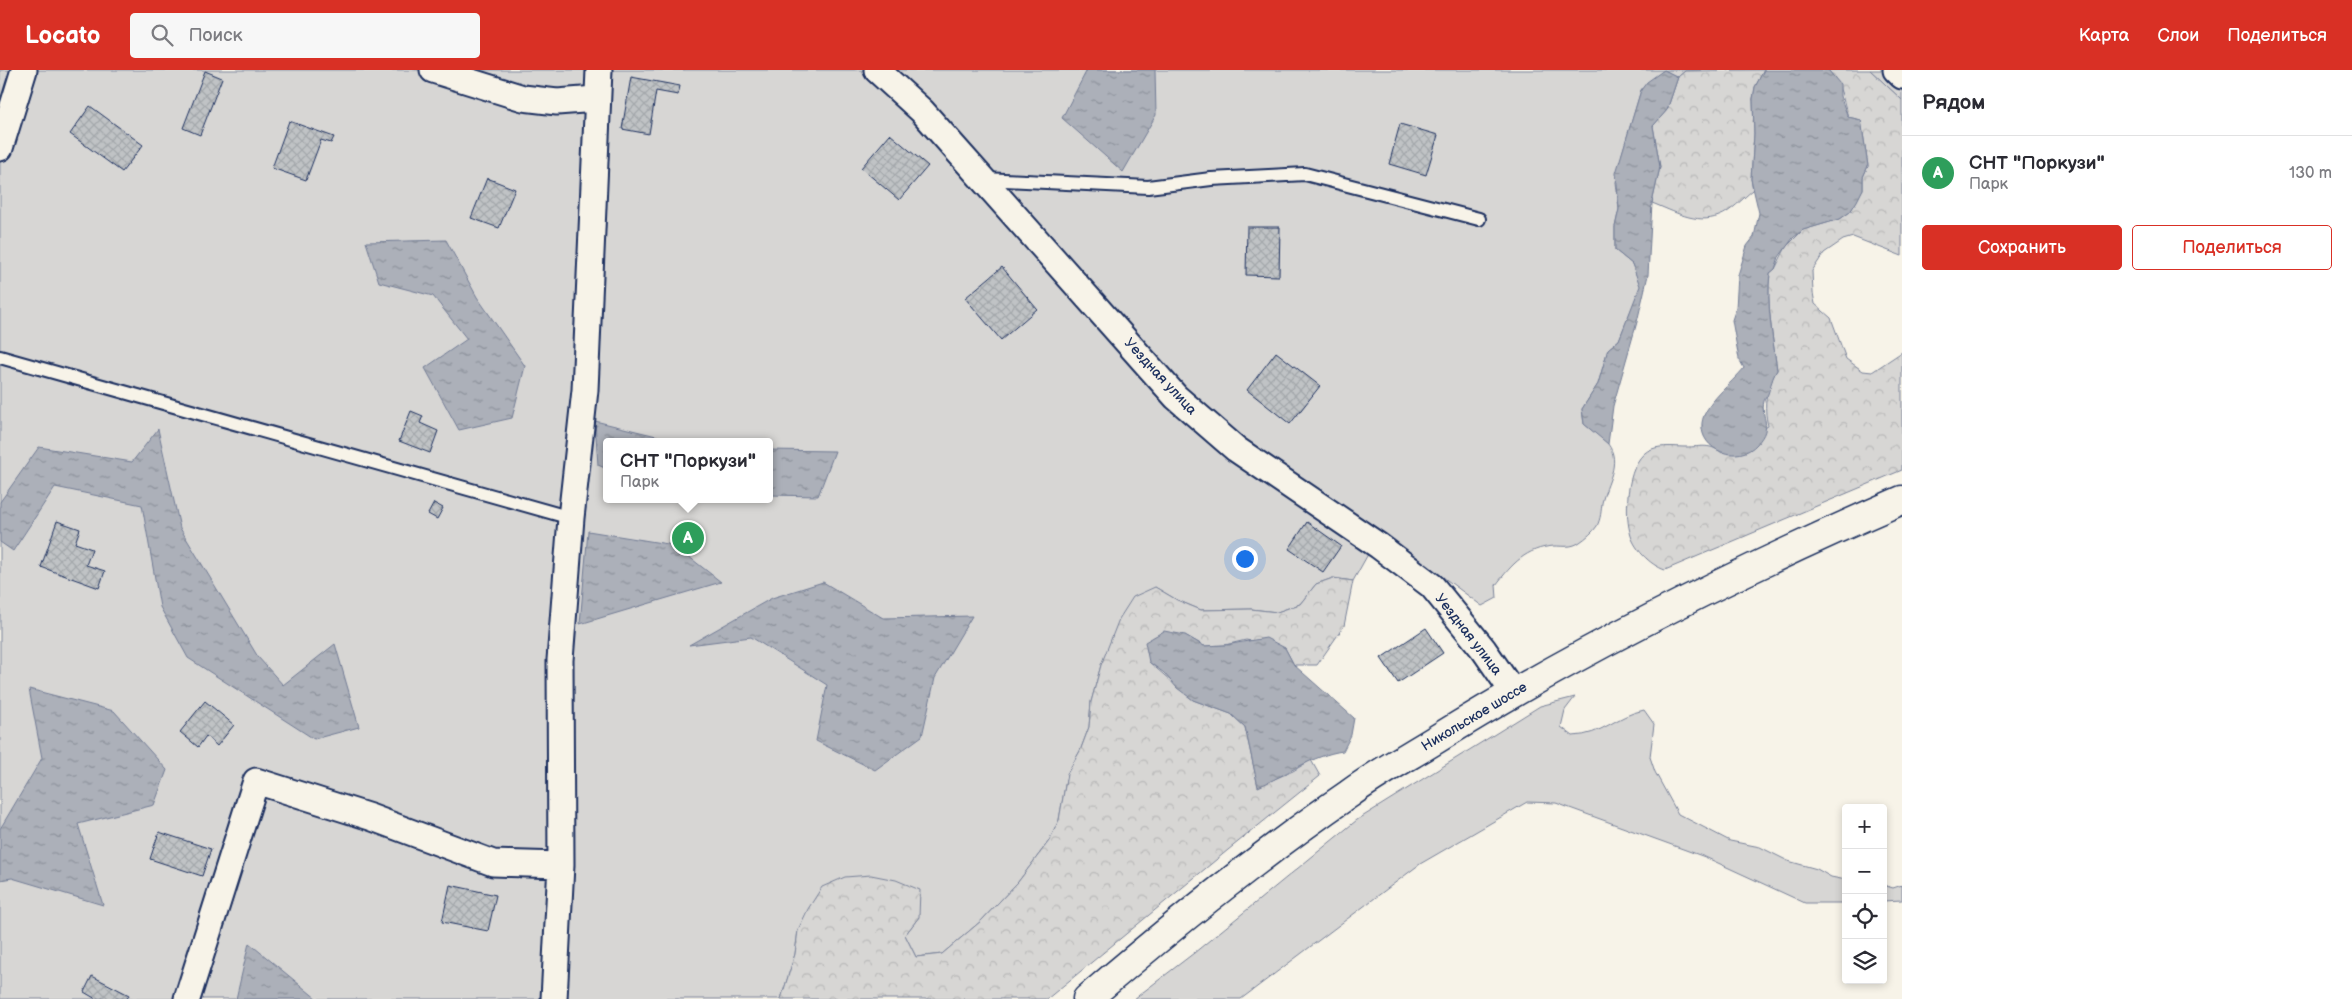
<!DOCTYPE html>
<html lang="ru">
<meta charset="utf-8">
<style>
:root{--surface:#fff;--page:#f7f7f7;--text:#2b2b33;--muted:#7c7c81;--line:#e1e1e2;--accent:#d93025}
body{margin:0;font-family:"Balsamiq Sans",sans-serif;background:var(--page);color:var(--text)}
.controls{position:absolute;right:15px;bottom:15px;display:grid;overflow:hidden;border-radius:5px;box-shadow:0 2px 8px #0003}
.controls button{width:45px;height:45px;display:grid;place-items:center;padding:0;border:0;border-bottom:1px solid var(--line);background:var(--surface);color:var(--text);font:25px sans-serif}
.you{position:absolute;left:1244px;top:488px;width:18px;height:18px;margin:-12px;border:4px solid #fff;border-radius:50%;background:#1a73e8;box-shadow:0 0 0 8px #1a73e833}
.badge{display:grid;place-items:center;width:32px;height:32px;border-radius:50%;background:var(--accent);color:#fff;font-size:16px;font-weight:700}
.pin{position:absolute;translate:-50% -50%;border:2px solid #fff;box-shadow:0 1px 5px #0006}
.popup{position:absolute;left:603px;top:368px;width:170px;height:65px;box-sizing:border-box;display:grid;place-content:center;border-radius:5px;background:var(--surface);filter:drop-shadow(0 1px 4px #0005);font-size:16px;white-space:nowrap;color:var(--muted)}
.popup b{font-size:19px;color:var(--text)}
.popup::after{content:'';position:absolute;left:50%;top:100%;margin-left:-10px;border:10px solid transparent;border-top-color:var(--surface)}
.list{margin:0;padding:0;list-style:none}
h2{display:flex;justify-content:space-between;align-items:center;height:65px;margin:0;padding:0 20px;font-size:21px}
h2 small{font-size:16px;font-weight:400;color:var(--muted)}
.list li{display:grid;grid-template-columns:32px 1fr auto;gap:15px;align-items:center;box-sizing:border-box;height:75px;padding:0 20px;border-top:1px solid var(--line)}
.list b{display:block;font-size:19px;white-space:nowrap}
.list p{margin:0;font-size:16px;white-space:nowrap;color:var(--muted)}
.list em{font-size:16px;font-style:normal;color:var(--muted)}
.actions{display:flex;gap:10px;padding:15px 20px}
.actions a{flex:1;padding:11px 0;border:1px solid var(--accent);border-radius:5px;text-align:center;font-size:18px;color:var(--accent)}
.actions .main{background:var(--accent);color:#fff}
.icon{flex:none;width:28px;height:28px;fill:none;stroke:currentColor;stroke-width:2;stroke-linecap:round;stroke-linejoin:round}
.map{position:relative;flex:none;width:1902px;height:929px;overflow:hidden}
header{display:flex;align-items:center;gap:30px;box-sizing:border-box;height:70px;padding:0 25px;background:var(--accent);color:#fff}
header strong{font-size:24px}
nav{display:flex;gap:28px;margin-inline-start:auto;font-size:18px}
.search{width:350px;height:45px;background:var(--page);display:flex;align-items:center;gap:12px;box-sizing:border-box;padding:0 18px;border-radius:5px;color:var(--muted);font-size:19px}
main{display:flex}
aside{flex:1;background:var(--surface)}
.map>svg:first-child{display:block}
.green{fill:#d7d6d4;stroke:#798299;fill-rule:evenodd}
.forest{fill:url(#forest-crowns);stroke:#798299}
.water{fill:url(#water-ripples);stroke:#727c95}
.building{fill:url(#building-cross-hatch);stroke:#1b2f5e}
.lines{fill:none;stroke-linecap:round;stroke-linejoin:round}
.lane-casing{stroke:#1b2f5e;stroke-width:16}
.street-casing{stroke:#1b2f5e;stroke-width:29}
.secondary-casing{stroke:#1b2f5e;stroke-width:31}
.lane{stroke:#f7f3e8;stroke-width:12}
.street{stroke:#f7f3e8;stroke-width:25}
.secondary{stroke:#f7f3e8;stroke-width:28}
.labels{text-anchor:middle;stroke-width:4;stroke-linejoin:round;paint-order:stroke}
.street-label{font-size:14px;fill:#1b2f5e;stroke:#f7f3e8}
</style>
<header>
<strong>Locato</strong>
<div class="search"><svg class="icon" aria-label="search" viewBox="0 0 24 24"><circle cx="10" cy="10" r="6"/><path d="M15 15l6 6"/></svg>Поиск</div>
<nav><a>Карта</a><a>Слои</a><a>Поделиться</a></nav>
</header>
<main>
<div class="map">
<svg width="1902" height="929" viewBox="0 0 1902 929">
<defs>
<pattern id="forest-crowns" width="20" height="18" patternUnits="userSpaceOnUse" patternTransform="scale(1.25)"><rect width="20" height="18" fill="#d7d6d4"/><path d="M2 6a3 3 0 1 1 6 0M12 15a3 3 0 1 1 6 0" fill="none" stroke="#b8b8b8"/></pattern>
<pattern id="water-ripples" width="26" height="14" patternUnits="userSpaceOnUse" patternTransform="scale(1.25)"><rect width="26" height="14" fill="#acb0b9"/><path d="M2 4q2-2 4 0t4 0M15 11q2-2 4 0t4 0" fill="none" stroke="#8b909a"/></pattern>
<pattern id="building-cross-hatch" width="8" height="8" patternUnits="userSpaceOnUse" patternTransform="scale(1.25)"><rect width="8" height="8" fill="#c0c3c5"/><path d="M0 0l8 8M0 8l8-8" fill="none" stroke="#a4a8ac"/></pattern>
</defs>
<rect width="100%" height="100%" fill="#f7f3e8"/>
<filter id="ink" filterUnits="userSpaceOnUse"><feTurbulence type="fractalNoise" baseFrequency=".02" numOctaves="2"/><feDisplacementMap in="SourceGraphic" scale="10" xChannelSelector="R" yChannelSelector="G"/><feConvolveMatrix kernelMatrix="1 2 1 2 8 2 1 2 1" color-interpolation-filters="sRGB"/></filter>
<g filter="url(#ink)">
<path class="green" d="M 0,0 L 1701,0 L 1685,1 L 1678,7 L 1664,0 L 1641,20 L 1622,84 L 1616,112 L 1619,139 L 1615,157 L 1615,180 L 1632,194 L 1641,216 L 1619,270 L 1608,279 L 1598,314 L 1582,339 L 1584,354 C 1591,360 1602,367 1608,374 C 1622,393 1606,414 1602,433 C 1601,441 1601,448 1597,456 C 1593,462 1586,468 1580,472 C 1572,478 1564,476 1554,476 C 1526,478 1512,494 1496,515 L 1497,528 L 1482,536 L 1381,461 L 1353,511 L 1333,508 L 1316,514 L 1300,534 L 1277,542 L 1251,539 L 1201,540 L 1177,530 L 1155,517 L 1111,573 L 1101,595 L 1091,632 L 1089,657 L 1080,681 L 1067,704 L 1059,750 L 1049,771 L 1018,812 L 981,851 L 942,884 L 916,887 L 905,865 L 919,847 L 798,860 L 795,884 L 781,929 L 0,929 ZM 607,372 L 769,372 L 769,429 L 607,429 Z
M 1870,0 L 1902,0 L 1902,30 Z
M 1575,627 L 1565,640 L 1561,657 L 1573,666 C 1603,665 1615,646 1644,640 L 1654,654 L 1650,687 L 1655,702 L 1678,744 L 1730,771 L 1760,777 L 1788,791 L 1817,799 L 1831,807 L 1846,810 L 1846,833 L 1805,833 L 1705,787 L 1625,758 L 1556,733 L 1527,732 L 1420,794 L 1241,929 L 1134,929 L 1194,883 L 1357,750 L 1540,636 Z
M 1883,815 L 1893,818 L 1902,815 L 1902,830 L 1883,831 Z"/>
<path class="forest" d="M 1764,0 L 1755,17 L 1753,29 L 1754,64 L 1751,109 L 1753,120 C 1743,128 1731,142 1719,146 C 1696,155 1673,141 1652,133 L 1660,97 L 1653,56 L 1667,40 L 1678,7 L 1685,1 Z
M 1828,0 L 1870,0 L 1902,30 L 1902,186 L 1853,167 L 1843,170 L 1824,183 L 1812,201 L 1813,223 L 1815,234 L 1831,248 L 1846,289 L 1863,301 L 1872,302 L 1902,282 L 1902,400 L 1665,500 C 1650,495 1633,478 1630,462 C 1624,441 1627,387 1652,379 C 1662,375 1676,377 1686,377 C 1702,377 1709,373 1722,383 L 1768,356 C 1763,335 1766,318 1777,300 C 1773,268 1766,235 1770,203 L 1775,199 L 1786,177 L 1803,160 L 1840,149 L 1850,142 L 1863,119 L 1863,107 L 1868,96 L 1861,50 L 1848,47 C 1843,30 1841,13 1828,0 Z
M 1333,508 L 1353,511 L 1344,556 L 1317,595 L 1294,595 L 1285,578 L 1246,570 L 1225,575 L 1204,576 L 1185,565 L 1149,592 L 1193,630 L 1231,644 L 1245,657 L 1258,716 L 1293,701 L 1311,690 L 1320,706 L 1228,780 L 1047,929 L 781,929 L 795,884 L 798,860 L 808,839 L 822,817 L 845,807 L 871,805 L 896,810 L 920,820 L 919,847 L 905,865 L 916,887 L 942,884 L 981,851 L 1018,812 L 1049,771 L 1059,750 L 1067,704 L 1080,681 L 1089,657 L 1091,632 L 1101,595 L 1119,549 L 1133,527 L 1155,517 L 1177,530 L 1201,540 L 1251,539 L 1277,542 L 1300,534 L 1316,514 Z"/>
<path class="water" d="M 1087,0 L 1155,0 L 1156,45 L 1123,102 L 1062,48 Z
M 1664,0 L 1678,7 L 1667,40 L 1653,56 L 1660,97 L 1652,133 L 1648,205 L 1637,252 L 1613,336 L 1608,374 L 1584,354 L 1582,339 L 1598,314 L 1608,279 L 1619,270 L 1640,216 L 1632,194 L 1615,180 L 1615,157 L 1619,139 L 1616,103 L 1641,20 L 1647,12 Z
M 1764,0 L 1828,0 L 1840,14 L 1840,26 L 1848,47 L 1861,50 L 1868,96 L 1863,107 L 1863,119 L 1857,131 L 1850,142 L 1840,149 L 1803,160 L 1793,168 L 1779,187 L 1775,199 L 1770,203 C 1766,234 1773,269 1777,300 C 1772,308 1771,315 1768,324 C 1767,327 1764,329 1764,331 C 1760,349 1774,355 1757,374 C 1739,395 1699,381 1702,353 C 1704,334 1732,313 1744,298 L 1739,289 L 1732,250 L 1736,238 L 1738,205 L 1747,176 L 1754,167 L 1759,143 L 1751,109 L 1754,64 L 1753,29 L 1755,17 Z
M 446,170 L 477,227 L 525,296 L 512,348 L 459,360 L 425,298 L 467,269 L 433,226 L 379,212 L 366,172 Z
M 595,351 L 681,372 L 607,372 L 607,399 L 598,395 Z
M 158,359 L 180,458 L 258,587 L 283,615 L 335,574 L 359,657 L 314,669 L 188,588 L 160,537 L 142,435 L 55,417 L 13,481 L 0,472 L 0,432 L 39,377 L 132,392 Z
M 769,380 L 835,381 L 818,426 L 769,425 Z
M 588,461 L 674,475 L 721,512 L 580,554 Z
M 823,512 L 883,548 L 972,546 L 935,608 L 922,666 L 875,700 L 816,671 L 827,615 L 751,567 L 689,575 L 772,528 Z
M 1164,561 L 1185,565 L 1204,576 L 1225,575 L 1266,568 L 1285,578 L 1294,595 L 1354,648 L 1351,665 L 1343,681 C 1313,685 1286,705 1258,717 L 1245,657 L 1231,644 L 1193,630 L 1177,618 L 1164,603 L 1149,592 L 1145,572 Z
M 29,619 L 114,641 L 167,700 L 154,735 L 78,754 L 103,835 L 12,808 L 0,810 L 0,759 L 42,688 Z
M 249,873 L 317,929 L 236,929 Z"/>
<path class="building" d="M 205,1 L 222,8 L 200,65 L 183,58 Z
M 631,7 L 680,16 L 678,25 L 656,21 L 649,64 L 622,59 Z
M 90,36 L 143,75 L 122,102 L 70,64 Z
M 289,51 L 334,67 L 331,73 L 321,70 L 306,110 L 272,98 Z
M 1400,54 L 1438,65 L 1426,105 L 1389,94 Z
M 890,64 L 928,96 L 899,130 L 861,98 Z
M 487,108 L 515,119 L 499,158 L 471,148 Z
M 1247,157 L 1280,157 L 1279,206 L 1246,205 Z
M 1002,197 L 1037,239 L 1001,270 L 965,228 Z
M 1276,282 L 1320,316 L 1290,354 L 1247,320 Z
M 411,341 L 423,346 L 420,353 L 438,361 L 430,383 L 399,371 Z
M 434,433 L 443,438 L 437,449 L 428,444 Z
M 57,451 L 80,459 L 75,473 L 92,479 L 86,495 L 105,501 L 99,518 L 41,497 Z
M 1307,452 L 1341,476 L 1323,502 L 1289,479 Z
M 1426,558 L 1443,583 L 1398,613 L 1381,588 Z
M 205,631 L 234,655 L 217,676 L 206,666 L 198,677 L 180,662 Z
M 159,762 L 211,779 L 202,806 L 150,789 Z
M 450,815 L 496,825 L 488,861 L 442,852 Z
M 92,906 L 129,925 L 127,929 L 96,929 L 84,922 Z"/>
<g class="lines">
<g class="lane-casing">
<path id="lane" d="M 985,109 L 1148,117 L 1211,109 L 1305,104 L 1479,149
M 0,287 L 571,448"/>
</g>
<g class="street-casing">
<path id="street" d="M 433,0 L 523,28 L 557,32 L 596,29
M 877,0 L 922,41 L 1176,327 L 1236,379 L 1379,476 L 1432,516 L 1484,580 L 1513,622
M 1896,0 L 1902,6
M 0,78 L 24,0
M 187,929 L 256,711 L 370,747 L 493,793 L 561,795
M 554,929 L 561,795 L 560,590 L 571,448 L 585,320 L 599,0"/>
</g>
<g class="secondary-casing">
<path id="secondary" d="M 1087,929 C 1171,857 1257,787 1349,724 C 1376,704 1406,688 1435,670 C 1584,577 1741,500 1902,430"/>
</g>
<use href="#lane" class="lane"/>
<use href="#street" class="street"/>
<use href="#secondary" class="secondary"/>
</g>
</g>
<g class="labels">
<g class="street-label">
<text transform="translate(1161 306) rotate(47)" y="5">Уездная улица</text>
<text transform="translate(1469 564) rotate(52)" y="5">Уездная улица</text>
<text transform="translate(1474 646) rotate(-31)" y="5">Никольское шоссе</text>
</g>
</g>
</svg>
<div class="controls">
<button>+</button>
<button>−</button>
<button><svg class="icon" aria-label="locate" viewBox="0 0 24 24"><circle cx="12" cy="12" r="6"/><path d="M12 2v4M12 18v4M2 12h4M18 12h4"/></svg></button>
<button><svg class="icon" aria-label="layers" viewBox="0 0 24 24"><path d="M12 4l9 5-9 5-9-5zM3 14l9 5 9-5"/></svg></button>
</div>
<div class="you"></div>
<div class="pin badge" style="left:688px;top:468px;background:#2e9e5b">A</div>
<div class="popup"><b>СНТ &quot;Поркузи&quot;</b>Парк</div>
</div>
<aside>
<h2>Рядом<small></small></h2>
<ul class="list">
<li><span class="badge" style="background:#2e9e5b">A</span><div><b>СНТ &quot;Поркузи&quot;</b><p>Парк</p></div><em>130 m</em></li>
</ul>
<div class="actions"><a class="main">Сохранить</a><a>Поделиться</a></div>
</aside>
</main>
